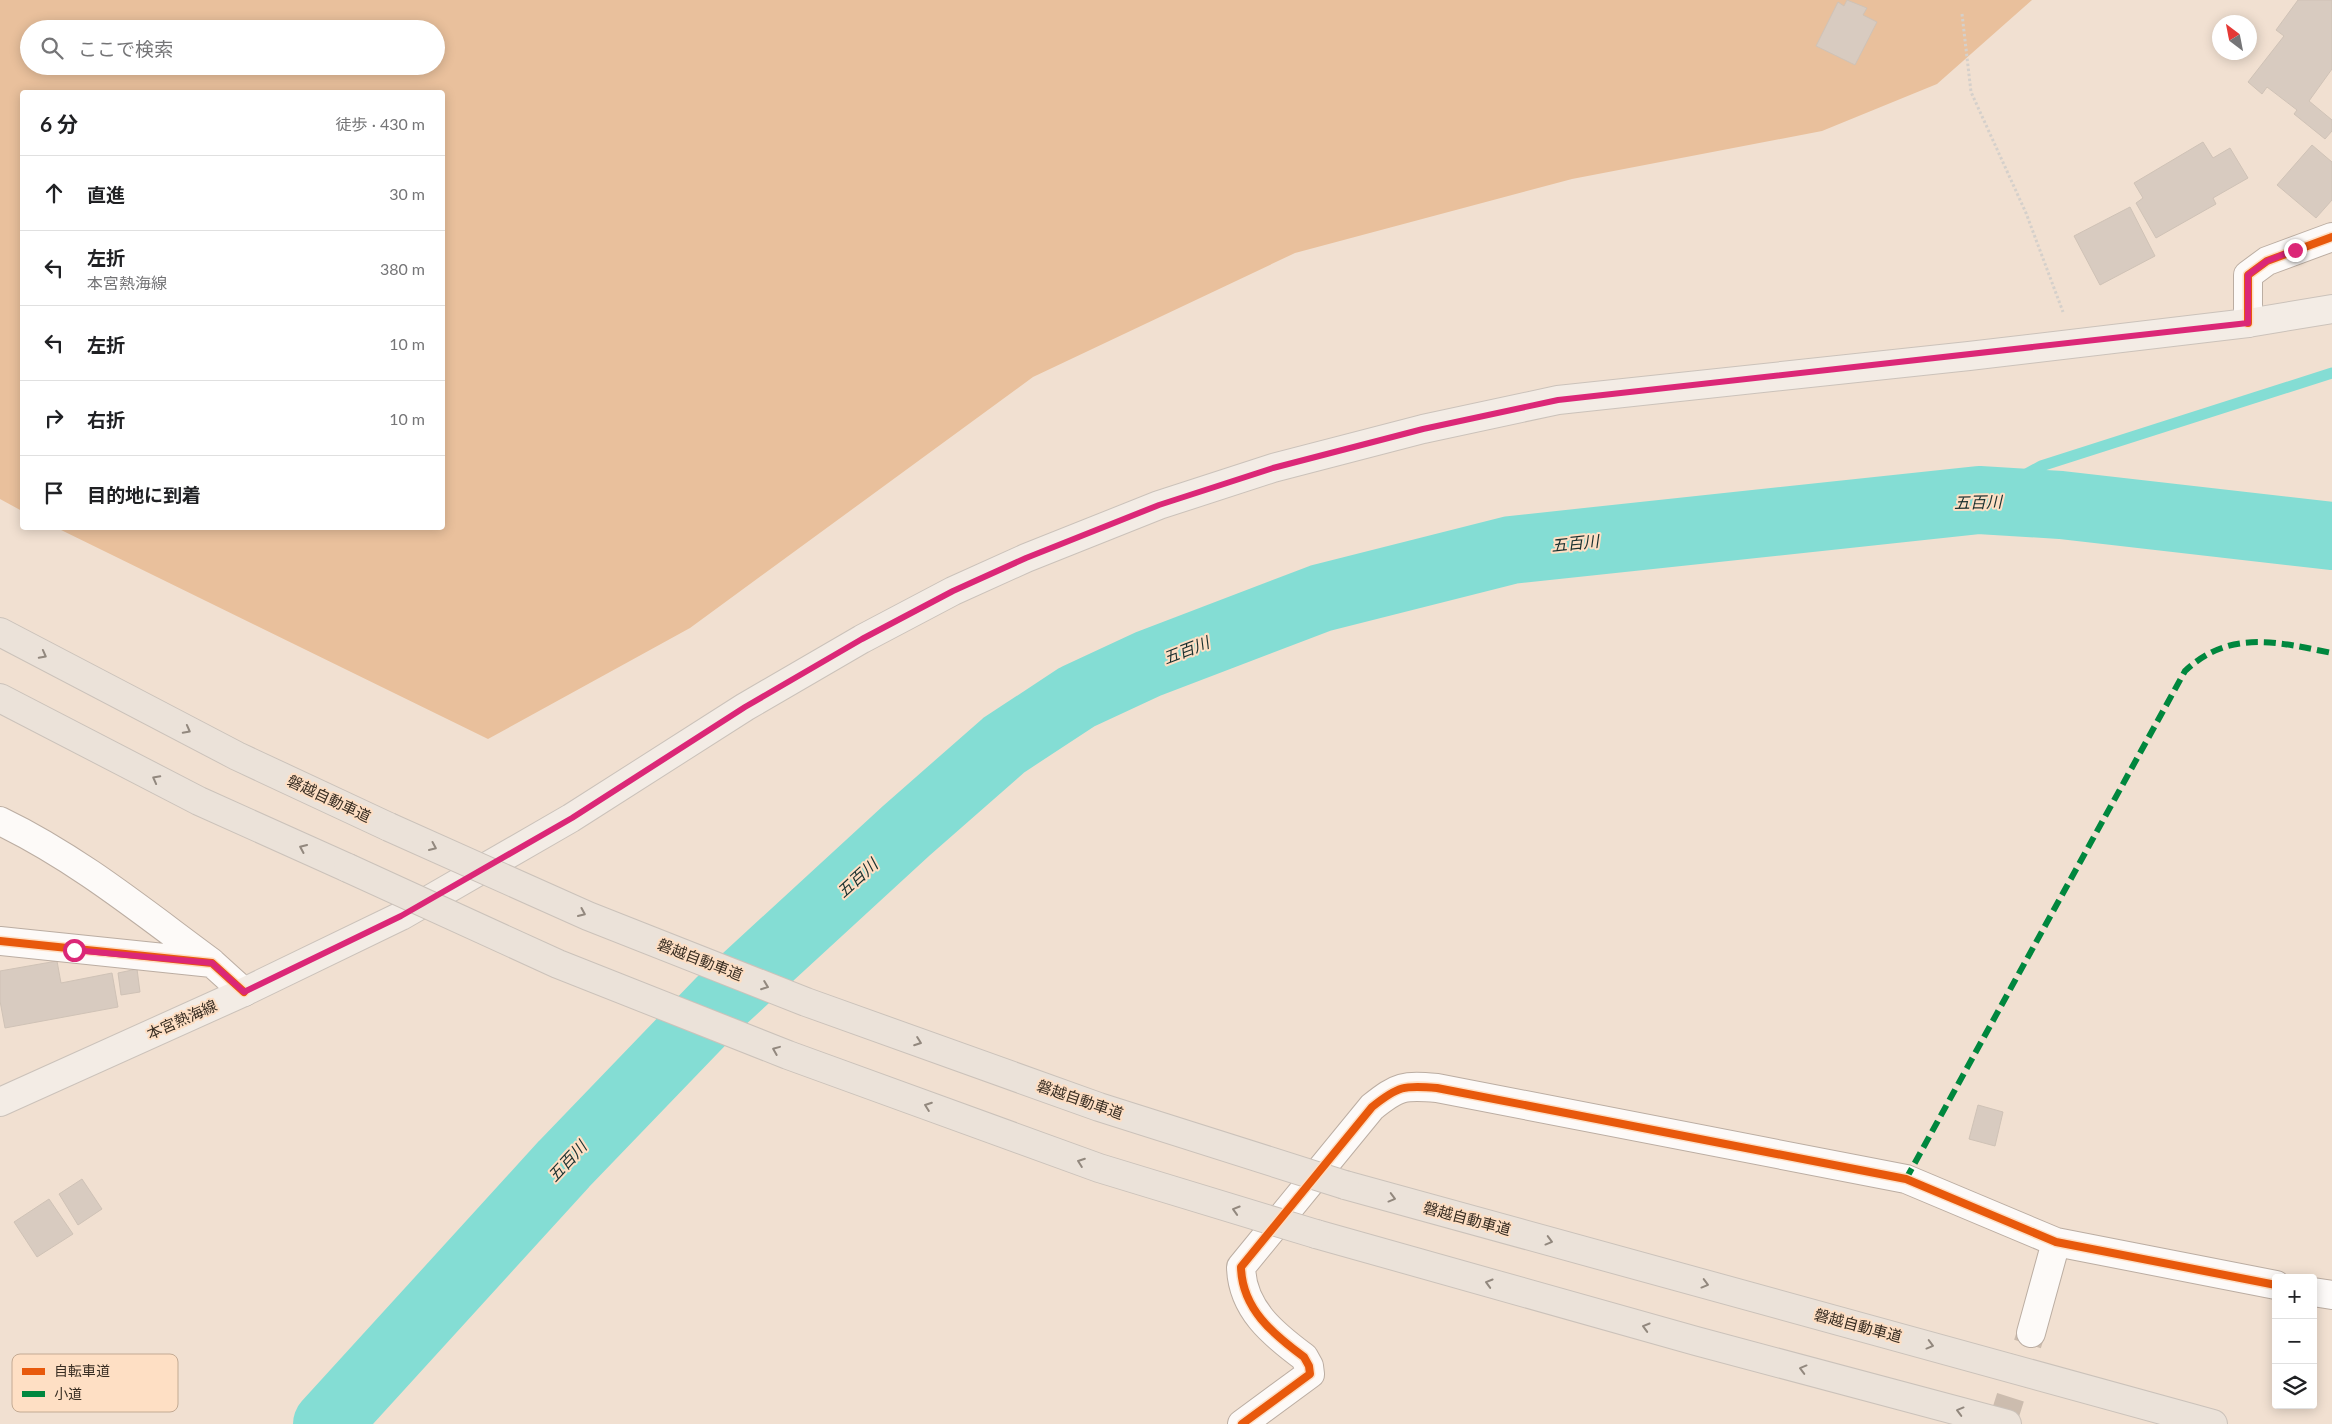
<!DOCTYPE html>
<html lang="ja">
<meta charset="utf-8">
<style>
:root{--surface:#fff;--page:#f6f6f6;--text:#202124;--muted:#757577;--line:#e0e0e0}
body{margin:0;font-family:Lato,"Noto Sans JP",sans-serif;background:var(--page);color:var(--text)}
.controls{position:absolute;right:15px;bottom:15px;display:grid;overflow:hidden;border-radius:5px;box-shadow:0 2px 12px #0003}
.controls button{width:45px;height:45px;display:grid;place-items:center;padding:0;border:0;border-bottom:1px solid var(--line);background:var(--surface);color:var(--text);font:25px sans-serif}
.compass{position:absolute;left:2212px;top:15px;width:45px;height:45px;border-radius:50%;background:var(--surface);box-shadow:0 2px 12px #0003;rotate:328deg}
.stop{position:absolute;width:15px;height:15px;margin:-11px;border:4px solid #db2777;border-radius:50%;background:#fff}
.stop.end{background:#db2777;border-color:#fff;box-shadow:0 1px 5px #0008}
.list{margin:0;padding:0;list-style:none}
h2{display:flex;justify-content:space-between;align-items:center;height:65px;margin:0;padding:0 20px;font-size:21px}
h2 small{font-size:16px;font-weight:400;color:var(--muted)}
.list li{display:grid;grid-template-columns:32px 1fr auto;gap:15px;align-items:center;box-sizing:border-box;height:75px;padding:0 20px;border-top:1px solid var(--line)}
.list b{display:block;font-size:19px;white-space:nowrap}
.list p{margin:0;font-size:16px;white-space:nowrap;color:var(--muted)}
.list em{font-size:16px;font-style:normal;color:var(--muted)}
.icon{flex:none;width:28px;height:28px;fill:none;stroke:currentColor;stroke-width:2;stroke-linecap:round;stroke-linejoin:round}
.map{position:relative;flex:none;width:2332px;height:1424px;overflow:hidden}
.search{position:absolute;background:var(--surface);box-shadow:0 2px 12px #0003;left:20px;top:20px;width:425px;height:55px;display:flex;align-items:center;gap:12px;box-sizing:border-box;padding:0 18px;border-radius:28px;color:var(--muted);font-size:19px}
.panel{position:absolute;background:var(--surface);box-shadow:0 2px 12px #0003;left:20px;top:90px;width:425px;height:440px;border-radius:5px}
.map>svg:first-child{display:block}
.green{fill:#e9c09c;fill-rule:evenodd}
.lines{fill:none;stroke-linecap:round;stroke-linejoin:round}
.stream{stroke:#84ddd4;stroke-width:11}
.river{stroke:#84ddd4;stroke-width:68}
.building{fill:#d8cbc0;stroke:#cfc2b6}
.minor-tunnel{stroke:#ccbcae;stroke-width:28;stroke-dasharray:28 14;stroke-linecap:butt}
.minor-casing{stroke:#bbada2;stroke-width:30}
.major-casing{stroke:#cbc2ba;stroke-width:30}
.highway-casing{stroke:#cbc2ba;stroke-width:30}
.path{stroke:#d5d0cb;stroke-width:3;stroke-dasharray:2.5 2.5;stroke-linecap:butt}
.minor{stroke:#fdfaf8;stroke-width:28}
.major{stroke:#f3ece5;stroke-width:28}
.highway{stroke:#ebe2d9;stroke-width:28}
.highway-bridge-casing{stroke:#cbc2ba;stroke-width:30;stroke-linecap:butt}
.highway-bridge{stroke:#ebe2d9;stroke-width:28}
.quiet{stroke:#00873e;stroke-width:6;stroke-dasharray:12 6;stroke-linecap:butt}
.cycleway-casing{stroke:#fedfc4;stroke-width:11}
.cycleway{stroke:#e8590c;stroke-width:8}
.oneway{stroke:#92887e}
.route{stroke:#db2777;stroke-width:6}
.labels{text-anchor:middle;stroke-width:4;stroke-linejoin:round;paint-order:stroke}
.street-label{font-size:15px;fill:#382d22;stroke:#fedfc4}
.water-label{font-size:16px;font-style:italic;fill:#19302f;stroke:#fedfc4}
.key{fill:#fedfc4;stroke:#c3aa93;stroke-width:1}
.key-label{font-size:14px;fill:#382d22}
</style>
<div class="map">
<svg width="2332" height="1424" viewBox="0 0 2332 1424">
<rect width="100%" height="100%" fill="#f1e0d1"/>
<path class="green" d="M 0,0 L 2032,0 L 1937,84 L 1822,131 L 1572,179 L 1295,253 L 1033,377 L 690,628 L 488,739 L 57,528 L 442,528 L 442,92 L 22,92 L 22,511 L 0,499 ZM 29,29 L 436,29 L 436,66 L 29,66 Z"/>
<g class="lines">
<path class="stream" d="M 1979,500 L 2041,466 L 2332,373"/>
<path class="river" d="M 327,1424 L 564,1164 L 720,1002 L 906,831 L 1004,745 L 1077,697 L 1148,664 L 1321,598 L 1511,550 L 1979,500 L 2061,505 L 2332,536"/>
</g>
<path class="building" d="M 1847,0 L 1867,8 L 1863,15 L 1877,22 L 1855,65 L 1816,46 L 1838,2 L 1844,6 Z
M 2298,0 L 2332,0 L 2332,69 L 2309,101 L 2332,120 L 2332,131 L 2325,139 L 2294,114 L 2297,110 L 2267,87 L 2262,94 L 2248,82 L 2284,36 L 2276,30 Z
M 2203,142 L 2213,158 L 2230,148 L 2248,178 L 2213,198 L 2216,204 L 2156,238 L 2136,203 L 2143,198 L 2134,183 Z
M 2312,145 L 2332,162 L 2332,200 L 2316,218 L 2277,185 Z
M 2130,207 L 2155,256 L 2100,285 L 2074,236 Z
M 57,961 L 61,983 L 112,973 L 118,1007 L 5,1028 L 0,1001 L 0,971 Z
M 137,969 L 140,992 L 121,995 L 118,973 Z
M 1978,1105 L 2003,1112 L 1995,1146 L 1969,1139 Z
M 82,1179 L 102,1209 L 78,1225 L 59,1194 Z
M 49,1199 L 73,1234 L 37,1257 L 14,1222 Z"/>
<g class="lines">
<path class="minor-tunnel" d="M 2002,1424 L 2031,1333"/>
<g class="minor-casing">
<path id="minor" d="M 2248,323 L 2248,275 L 2267,261 L 2332,237
M 0,821 C 77,858 143,912 211,962
M 0,941 L 212,963 L 244,992
M 2313,1292 L 2332,1295
M 2031,1333 L 2056,1242
M 1242,1424 L 1310,1374 L 1309,1366 L 1304,1357 C 1273,1334 1242,1309 1241,1267 L 1372,1107 C 1398,1086 1404,1085 1437,1088 L 1906,1179 L 2056,1242 L 2276,1285"/>
</g>
<g class="major-casing">
<path id="major" d="M 0,1102 L 244,992 L 401,916 L 571,818 L 745,707 L 862,639 L 953,591 L 1026,558 L 1159,505 L 1273,468 L 1423,429 L 1558,400 L 1969,356 L 2248,323 L 2332,309"/>
</g>
<g class="highway-casing">
<path id="highway" d="M 0,632 L 237,756 L 389,827
M 0,698 L 199,801 L 348,868
M 1345,1185 L 2213,1424
M 1316,1234 L 1696,1341 L 2007,1424"/>
</g>
<path class="path" d="M 1962,14 L 1971,92 L 2026,213 L 2063,312"/>
<use href="#minor" class="minor"/>
<use href="#major" class="major"/>
<use href="#highway" class="highway"/>
<g class="highway-bridge-casing">
<path id="highway-bridge" d="M 389,827 L 588,916 L 806,1002 L 1099,1107 L 1345,1185
M 348,868 L 558,964 L 788,1055 L 1099,1168 L 1316,1234"/>
</g>
<use href="#highway-bridge" class="highway-bridge"/>
<path class="quiet" d="M 1906,1179 L 2185,671 C 2230,629 2277,642 2332,653"/>
<g class="cycleway-casing">
<path id="cycleway" d="M 2248,323 L 2248,275 L 2267,261 L 2332,237
M 0,941 L 212,963 L 244,992
M 1242,1424 L 1310,1374 L 1309,1366 L 1304,1357 C 1273,1334 1242,1309 1241,1267 L 1372,1107 C 1398,1086 1404,1085 1437,1088 L 1906,1179 L 2056,1242 L 2276,1285"/>
</g>
<use href="#cycleway" class="cycleway"/>
</g>
<defs><path id="oneway-chevron" d="M-2-3.5L2.5 0L-2 3.5" fill="none" stroke-width="1.6" stroke-linecap="round" stroke-linejoin="round" transform="scale(1.25)"/></defs>
<g class="oneway">
<use href="#oneway-chevron" transform="translate(43 655) rotate(28)"/>
<use href="#oneway-chevron" transform="translate(187 730) rotate(28)"/>
<use href="#oneway-chevron" transform="translate(156 779) rotate(-152)"/>
<use href="#oneway-chevron" transform="translate(433 847) rotate(24)"/>
<use href="#oneway-chevron" transform="translate(303 848) rotate(-156)"/>
<use href="#oneway-chevron" transform="translate(582 913) rotate(24)"/>
<use href="#oneway-chevron" transform="translate(765 986) rotate(21)"/>
<use href="#oneway-chevron" transform="translate(918 1042) rotate(20)"/>
<use href="#oneway-chevron" transform="translate(776 1050) rotate(-158)"/>
<use href="#oneway-chevron" transform="translate(928 1106) rotate(-160)"/>
<use href="#oneway-chevron" transform="translate(1081 1162) rotate(-160)"/>
<use href="#oneway-chevron" transform="translate(1392 1198) rotate(15)"/>
<use href="#oneway-chevron" transform="translate(1236 1210) rotate(-163)"/>
<use href="#oneway-chevron" transform="translate(1549 1241) rotate(15)"/>
<use href="#oneway-chevron" transform="translate(1489 1283) rotate(-164)"/>
<use href="#oneway-chevron" transform="translate(1705 1284) rotate(15)"/>
<use href="#oneway-chevron" transform="translate(1646 1327) rotate(-164)"/>
<use href="#oneway-chevron" transform="translate(1930 1345) rotate(15)"/>
<use href="#oneway-chevron" transform="translate(1803 1369) rotate(-165)"/>
<use href="#oneway-chevron" transform="translate(1960 1411) rotate(-165)"/>
</g>
<g class="lines">
<path class="route" d="M 74,950 L 212,963 L 244,992 L 401,916 L 572,818 L 745,707 L 862,639 L 953,591 L 1026,558 L 1159,505 L 1273,468 L 1423,429 L 1558,400 L 2248,323 L 2248,275 L 2267,261 L 2295,250"/>
</g>
<g class="labels">
<g class="street-label">
<text transform="translate(329 799) rotate(25)" y="5">磐越自動車道</text>
<text transform="translate(700 960) rotate(21)" y="5">磐越自動車道</text>
<text transform="translate(182 1020) rotate(-24)" y="5">本宮熱海線</text>
<text transform="translate(1080 1100) rotate(19)" y="5">磐越自動車道</text>
<text transform="translate(1467 1219) rotate(15)" y="5">磐越自動車道</text>
<text transform="translate(1858 1326) rotate(15)" y="5">磐越自動車道</text>
</g>
<g class="water-label">
<text transform="translate(1978 502) rotate(-1)" y="6">五百川</text>
<text transform="translate(1575 543) rotate(-6)" y="6">五百川</text>
<text transform="translate(1186 650) rotate(-21)" y="6">五百川</text>
<text transform="translate(857 878) rotate(-42)" y="6">五百川</text>
<text transform="translate(567 1161) rotate(-47)" y="6">五百川</text>
</g>
</g>
<rect x="12" y="1354" width="166" height="58" rx="8" class="key"/>
<rect x="22" y="1368" width="23" height="7" fill="#e8590c"/>
<rect x="22" y="1391" width="23" height="6" fill="#00873e"/>
<g class="key-label">
<text x="54" y="1376">自転車道</text>
<text x="54" y="1399">小道</text>
</g>
</svg>
<div class="controls">
<button>+</button>
<button>−</button>
<button><svg class="icon" aria-label="layers" viewBox="0 0 24 24"><path d="M12 4l9 5-9 5-9-5zM3 14l9 5 9-5"/></svg></button>
</div>
<svg class="compass" viewBox="-18 -18 36 36"><path d="M0-13l5 13h-10z" fill="#e53935"/><path d="M0 13l5-13h-10z" fill="#757577"/></svg>
<div class="stop" style="left:74px;top:950px"></div>
<div class="stop end" style="left:2295px;top:250px"></div>
<div class="search"><svg class="icon" aria-label="search" viewBox="0 0 24 24"><circle cx="10" cy="10" r="6"/><path d="M15 15l6 6"/></svg>ここで検索</div>
<section class="panel">
<h2>6 分<small>徒歩 · 430 m</small></h2>
<ul class="list">
<li><svg class="icon" aria-label="ahead" viewBox="0 0 24 24"><path d="M12 20V5M6 11l6-6 6 6"/></svg><div><b>直進</b></div><em>30 m</em></li>
<li><svg class="icon" aria-label="left" viewBox="0 0 24 24"><path d="M17 20v-9H6M10 6l-5 5 5 5"/></svg><div><b>左折</b><p>本宮熱海線</p></div><em>380 m</em></li>
<li><svg class="icon" aria-label="left" viewBox="0 0 24 24"><path d="M17 20v-9H6M10 6l-5 5 5 5"/></svg><div><b>左折</b></div><em>10 m</em></li>
<li><svg class="icon" aria-label="right" viewBox="0 0 24 24"><path d="M7 20v-9h11M14 6l5 5-5 5"/></svg><div><b>右折</b></div><em>10 m</em></li>
<li><svg class="icon" aria-label="arrive" viewBox="0 0 24 24"><path d="M6 21V4h12l-3 4 3 4H6"/></svg><div><b>目的地に到着</b></div></li>
</ul>
</section>
</div>
